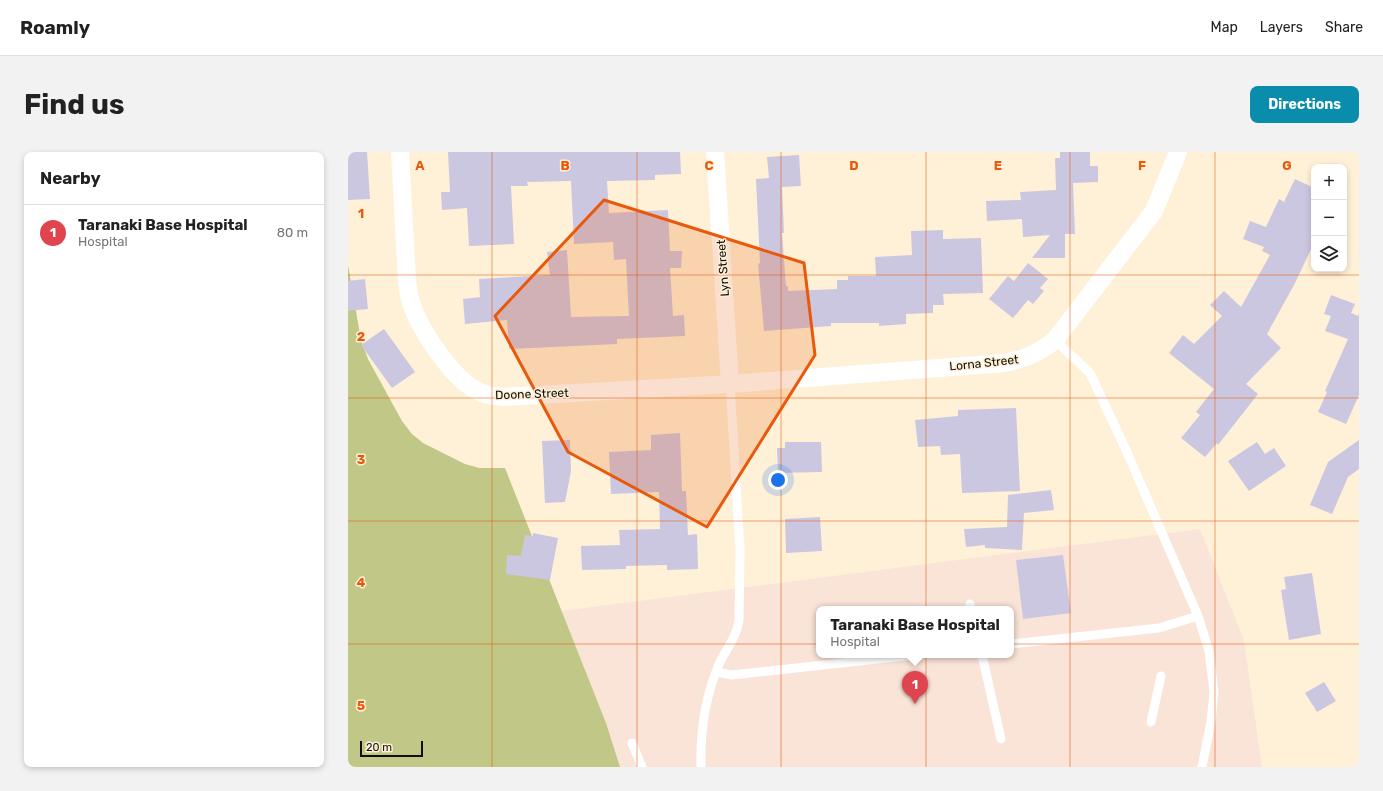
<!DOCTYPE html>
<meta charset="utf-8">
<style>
:root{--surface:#fff;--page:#f2f2f2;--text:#222;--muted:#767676;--line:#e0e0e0;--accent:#0a8cac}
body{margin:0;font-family:Rubik,sans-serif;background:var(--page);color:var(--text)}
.controls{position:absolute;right:12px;top:12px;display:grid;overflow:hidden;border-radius:8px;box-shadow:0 2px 6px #0003}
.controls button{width:36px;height:36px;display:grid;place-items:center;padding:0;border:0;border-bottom:1px solid var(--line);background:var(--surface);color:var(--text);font:20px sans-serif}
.scale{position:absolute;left:12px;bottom:10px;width:63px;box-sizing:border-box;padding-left:4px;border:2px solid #120e06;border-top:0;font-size:11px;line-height:14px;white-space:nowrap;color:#120e06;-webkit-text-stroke:3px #fef1d8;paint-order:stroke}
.you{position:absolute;left:430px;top:328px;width:14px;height:14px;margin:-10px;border:3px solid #fff;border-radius:50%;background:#1a73e8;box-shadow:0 0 0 6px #1a73e833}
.badge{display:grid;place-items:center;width:26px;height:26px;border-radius:50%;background:var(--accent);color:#fff;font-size:13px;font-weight:700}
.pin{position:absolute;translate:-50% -33px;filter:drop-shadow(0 1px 2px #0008)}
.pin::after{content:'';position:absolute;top:21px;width:14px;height:12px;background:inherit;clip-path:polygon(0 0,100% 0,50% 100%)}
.popup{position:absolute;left:468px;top:454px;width:198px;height:52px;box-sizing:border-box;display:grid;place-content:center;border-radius:8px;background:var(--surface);filter:drop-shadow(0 1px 3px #0005);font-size:13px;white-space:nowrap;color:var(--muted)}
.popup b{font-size:15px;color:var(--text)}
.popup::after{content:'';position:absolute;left:50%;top:100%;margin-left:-8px;border:8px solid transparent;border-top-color:var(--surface)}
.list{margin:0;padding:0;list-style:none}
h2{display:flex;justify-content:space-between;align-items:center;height:52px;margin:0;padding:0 16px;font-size:17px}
h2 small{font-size:13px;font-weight:400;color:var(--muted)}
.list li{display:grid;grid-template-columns:26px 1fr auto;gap:12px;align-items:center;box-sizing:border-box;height:56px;padding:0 16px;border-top:1px solid var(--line)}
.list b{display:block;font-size:15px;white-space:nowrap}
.list p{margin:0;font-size:13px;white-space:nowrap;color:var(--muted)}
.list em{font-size:13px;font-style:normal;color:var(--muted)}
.icon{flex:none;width:22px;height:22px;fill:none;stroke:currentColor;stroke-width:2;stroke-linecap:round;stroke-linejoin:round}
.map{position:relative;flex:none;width:1011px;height:615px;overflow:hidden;border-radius:8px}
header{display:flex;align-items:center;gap:24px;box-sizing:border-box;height:56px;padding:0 20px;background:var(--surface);border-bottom:1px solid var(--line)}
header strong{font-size:19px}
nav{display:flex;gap:22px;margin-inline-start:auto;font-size:14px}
.intro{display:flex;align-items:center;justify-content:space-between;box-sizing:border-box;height:96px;padding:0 24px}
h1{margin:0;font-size:28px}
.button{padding:10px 18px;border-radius:8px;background:var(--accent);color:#fff;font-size:14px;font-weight:700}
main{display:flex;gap:24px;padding:0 24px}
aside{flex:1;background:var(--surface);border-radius:8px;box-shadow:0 2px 6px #0003}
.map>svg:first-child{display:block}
.medical{fill:#fae3d7;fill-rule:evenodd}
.forest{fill:#c1c887}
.building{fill:#ccc7e0}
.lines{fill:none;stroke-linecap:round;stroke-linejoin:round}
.lane{stroke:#fff;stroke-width:9}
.street{stroke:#fff;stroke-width:18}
.marked{fill:#e8590c;fill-opacity:0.2;stroke:#e8590c;stroke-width:3;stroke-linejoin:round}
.grid{fill:none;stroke:#e8590c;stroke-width:1;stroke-opacity:0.55}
.labels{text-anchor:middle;stroke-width:3;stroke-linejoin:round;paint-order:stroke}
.street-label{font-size:12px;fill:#120e06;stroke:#fef1d8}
.grid-label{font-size:13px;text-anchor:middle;font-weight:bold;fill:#e8590c;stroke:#fef1d8;stroke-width:3;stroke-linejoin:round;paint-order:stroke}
</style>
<header>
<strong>Roamly</strong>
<nav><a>Map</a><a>Layers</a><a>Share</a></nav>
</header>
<div class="intro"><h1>Find us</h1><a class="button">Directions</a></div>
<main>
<aside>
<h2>Nearby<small></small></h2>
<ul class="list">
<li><span class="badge" style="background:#e0444e">1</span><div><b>Taranaki Base Hospital</b><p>Hospital</p></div><em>80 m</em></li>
</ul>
</aside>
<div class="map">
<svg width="1011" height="615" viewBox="0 0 1011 615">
<rect width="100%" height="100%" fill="#fef1d8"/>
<path class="medical" d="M 852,377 L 896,489 L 914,615 L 238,615 L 213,459 ZM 471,457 L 663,457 L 663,503 L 471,503 Z"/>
<path class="forest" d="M 0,113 L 13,188 L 20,207 L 54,269 L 64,282 L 75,291 L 117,312 L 131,316 L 157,316 L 258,571 L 272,615 L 0,615 Z"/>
<path class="building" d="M 0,0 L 19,0 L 22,47 L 0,48 Z
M 100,0 L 332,0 L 333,22 L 307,23 L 307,28 L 259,29 L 261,61 L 320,58 L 322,99 L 334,99 L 333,116 L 322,116 L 325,164 L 336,163 L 337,184 L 269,187 L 269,192 L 161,197 L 159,168 L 117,172 L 115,147 L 132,145 L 131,127 L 202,123 L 199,100 L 219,98 L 223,165 L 281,164 L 278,107 L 266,108 L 265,90 L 226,92 L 223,29 L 179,30 L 180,34 L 163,34 L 166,92 L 121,94 L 119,56 L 94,58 L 93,40 L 102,40 Z
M 712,0 L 742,0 L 742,14 L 750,14 L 750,30 L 725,31 L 727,82 L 717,82 L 717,106 L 684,106 L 702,83 L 675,85 L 674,67 L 639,69 L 638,49 L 673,48 L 672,40 L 708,38 L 707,6 L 712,6 Z
M 451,3 L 453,34 L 434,35 L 436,81 L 434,81 L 438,134 L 440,134 L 440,139 L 489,137 L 489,128 L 500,128 L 500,124 L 528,124 L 527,105 L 564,103 L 563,79 L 595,78 L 595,87 L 633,86 L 635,141 L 595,142 L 596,153 L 585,153 L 585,161 L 558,162 L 558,172 L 531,174 L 531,171 L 483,171 L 483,174 L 416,179 L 410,112 L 412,111 L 408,27 L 421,26 L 419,5 Z
M 947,27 L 966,36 L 966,91 L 946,133 L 919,182 L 933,196 L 898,232 L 910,242 L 870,293 L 869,291 L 857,305 L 833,286 L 852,263 L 848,260 L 866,237 L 821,201 L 835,183 L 846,192 L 874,164 L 862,153 L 876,139 L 893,155 L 922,103 L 914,99 L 916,95 L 895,87 L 902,69 L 918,75 L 931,47 L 936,50 Z
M 680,111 L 700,127 L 692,136 L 696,139 L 685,152 L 680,148 L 665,166 L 641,147 L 660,124 L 666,129 Z
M 17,127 L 20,157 L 0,159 L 0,129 Z
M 983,143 L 1007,152 L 1003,161 L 1010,164 L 1011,161 L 1011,243 L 998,272 L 970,260 L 979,240 L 977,239 L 1000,187 L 977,179 L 983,164 L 976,162 Z
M 36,177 L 67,220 L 44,236 L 13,193 Z
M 668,256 L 672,339 L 614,341 L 612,302 L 593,303 L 592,294 L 570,295 L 567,268 L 610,264 L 610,258 Z
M 332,281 L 334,339 L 338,339 L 340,383 L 349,382 L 350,417 L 319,418 L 319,413 L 278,414 L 278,417 L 234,418 L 233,394 L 272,393 L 271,378 L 312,377 L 311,340 L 263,342 L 261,300 L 303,298 L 303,283 Z
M 222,288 L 223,319 L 217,350 L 197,351 L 194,289 Z
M 1011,288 L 1011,317 L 1000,325 L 984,362 L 962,353 L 980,310 Z
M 437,290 L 473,290 L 474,320 L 430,321 L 429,296 L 437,296 Z
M 909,290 L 917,302 L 926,296 L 938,314 L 901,339 L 880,309 Z
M 703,338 L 706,358 L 676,361 L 674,398 L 637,396 L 637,393 L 618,395 L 616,377 L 659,375 L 660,343 Z
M 472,365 L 474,399 L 438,401 L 437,367 Z
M 185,381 L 210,386 L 202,428 L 158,422 L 159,403 L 173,404 L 177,383 L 185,384 Z
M 715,403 L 723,461 L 675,467 L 668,408 Z
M 964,421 L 973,482 L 941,488 L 933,438 L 938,437 L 936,425 Z
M 976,530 L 988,549 L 969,560 L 957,541 Z"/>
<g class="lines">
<path class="lane" d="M 707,188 L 742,221 L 778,298 L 850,464 L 861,499 L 866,540 L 863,569 L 854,615
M 622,452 L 623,457
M 663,492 L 811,476 L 850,464
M 634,503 L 653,587
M 368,520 L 384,523 L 566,503
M 803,570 L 813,524
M 284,591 L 294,615
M 353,615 C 352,580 358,542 372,510 C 379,496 389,484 391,468 L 392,398 L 382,232"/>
<path class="street" d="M 52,0 L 59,129 C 60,135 60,141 62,147 C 69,174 102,223 126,237 C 135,243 144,244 155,245 L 382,232 L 656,211 C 677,207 691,201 707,188 L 806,59 L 830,0
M 367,0 L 382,232"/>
</g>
<path class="marked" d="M 256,48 L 456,111 L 467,203 L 359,375 L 220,300 L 147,164 Z"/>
<path class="grid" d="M 144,0 L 144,615M 289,0 L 289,615M 433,0 L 433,615M 578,0 L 578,615M 722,0 L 722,615M 867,0 L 867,615M 0,123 L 1011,123M 0,246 L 1011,246M 0,369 L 1011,369M 0,492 L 1011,492"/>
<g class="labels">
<g class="street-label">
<text transform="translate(375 116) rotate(-94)" y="4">Lyn Street</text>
<text transform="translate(636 211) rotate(-6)" y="4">Lorna Street</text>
<text transform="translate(184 242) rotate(-2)" y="4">Doone Street</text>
</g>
</g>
<g class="grid-label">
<text x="72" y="18">A</text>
<text x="217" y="18">B</text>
<text x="361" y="18">C</text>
<text x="506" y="18">D</text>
<text x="650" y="18">E</text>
<text x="794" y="18">F</text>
<text x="939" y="18">G</text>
<text x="13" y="66">1</text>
<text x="13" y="189">2</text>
<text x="13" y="312">3</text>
<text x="13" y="435">4</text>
<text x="13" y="558">5</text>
</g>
</svg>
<div class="controls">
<button>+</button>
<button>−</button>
<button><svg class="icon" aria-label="layers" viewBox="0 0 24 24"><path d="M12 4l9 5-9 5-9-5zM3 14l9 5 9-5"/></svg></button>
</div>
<div class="scale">20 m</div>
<div class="you"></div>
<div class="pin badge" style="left:567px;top:552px;background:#e0444e">1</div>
<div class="popup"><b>Taranaki Base Hospital</b>Hospital</div>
</div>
</main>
